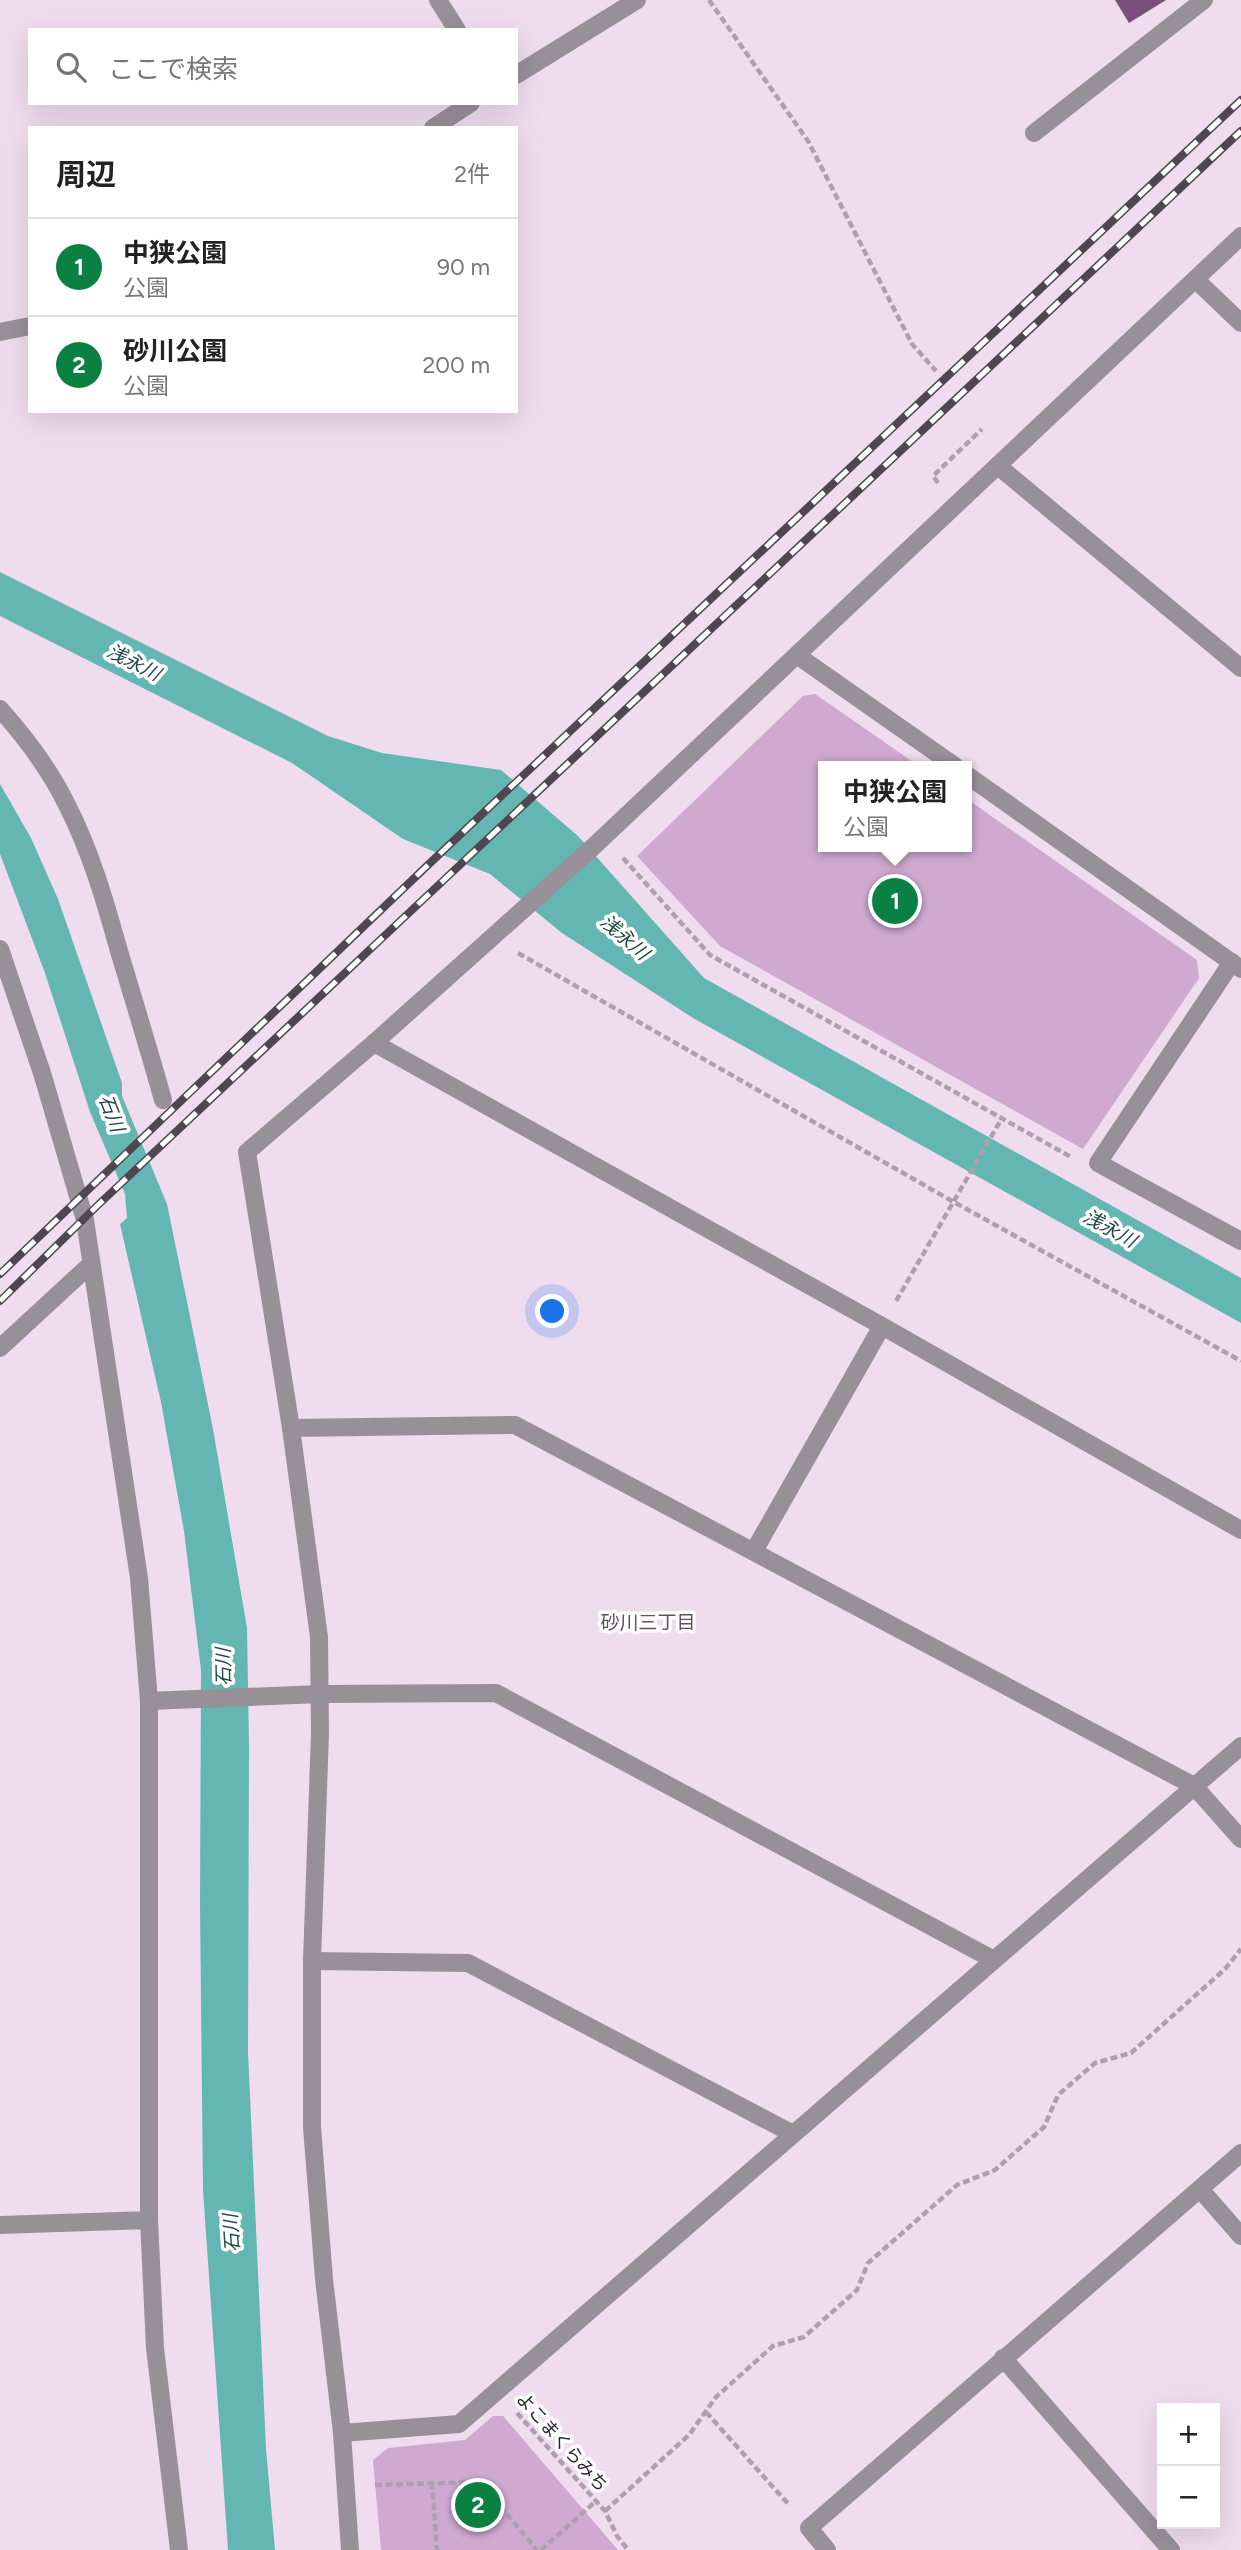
<!DOCTYPE html>
<html lang="ja">
<meta charset="utf-8">
<style>
:root{--surface:#fff;--page:#f6f6f6;--text:#222;--muted:#767676;--line:#e0e0e0;--accent:#0b8043}
body{margin:0;font-family:Figtree,"Noto Sans JP",sans-serif;background:var(--page);color:var(--text)}
.controls{position:absolute;right:21px;bottom:21px;display:grid;overflow:hidden;border-radius:0px;box-shadow:0 7px 28px #0002}
.controls button{width:63px;height:63px;display:grid;place-items:center;padding:0;border:0;border-bottom:2px solid var(--line);background:var(--surface);color:var(--text);font:35px sans-serif}
.you{position:absolute;left:553px;top:1312px;width:24px;height:24px;margin:-18px;border:5px solid #fff;border-radius:50%;background:#1a73e8;box-shadow:0 0 0 10px #1a73e833}
.badge{display:grid;place-items:center;width:46px;height:46px;border-radius:50%;background:var(--accent);color:#fff;font-size:23px;font-weight:700}
.pin{position:absolute;translate:-50% -50%;border:4px solid #fff;box-shadow:0 2px 7px #0006}
.popup{position:absolute;left:818px;top:761px;width:154px;height:91px;box-sizing:border-box;display:grid;place-content:center;border-radius:0px;background:var(--surface);filter:drop-shadow(0 2px 5px #0005);font-size:23px;white-space:nowrap;color:var(--muted)}
.popup b{font-size:26px;color:var(--text)}
.popup::after{content:'';position:absolute;left:50%;top:100%;margin-left:-14px;border:14px solid transparent;border-top-color:var(--surface)}
.list{margin:0;padding:0;list-style:none}
h2{display:flex;justify-content:space-between;align-items:center;height:91px;margin:0;padding:0 28px;font-size:30px}
h2 small{font-size:23px;font-weight:400;color:var(--muted)}
.list li{display:grid;grid-template-columns:46px 1fr auto;gap:21px;align-items:center;box-sizing:border-box;height:98px;padding:0 28px;border-top:2px solid var(--line)}
.list b{display:block;font-size:26px;white-space:nowrap}
.list p{margin:0;font-size:23px;white-space:nowrap;color:var(--muted)}
.list em{font-size:23px;font-style:normal;color:var(--muted)}
.icon{flex:none;width:38px;height:38px;fill:none;stroke:currentColor;stroke-width:2;stroke-linecap:round;stroke-linejoin:round}
.map{position:relative;flex:none;width:1241px;height:2550px;overflow:hidden}
.search{position:absolute;background:var(--surface);box-shadow:0 7px 28px #0002;left:28px;top:28px;width:490px;height:77px;display:flex;align-items:center;gap:18px;box-sizing:border-box;padding:0 24px;border-radius:0px;color:var(--muted);font-size:26px}
.panel{position:absolute;background:var(--surface);box-shadow:0 7px 28px #0002;left:28px;top:126px;width:490px;height:287px;border-radius:0px}
.map>svg:first-child{display:block}
.green{fill:#cfa9d0}
.water{fill:#63b6b1}
.building{fill:#79507b}
.lines{fill:none;stroke-linecap:round;stroke-linejoin:round}
.path{stroke:#ae9fae;stroke-width:4.5;stroke-dasharray:7 3.5;stroke-linecap:butt}
.service{stroke:#989098;stroke-width:18}
.minor{stroke:#989098;stroke-width:18}
.tertiary{stroke:#989098;stroke-width:18}
.rail-casing{stroke:#4f464f;stroke-width:8}
.rail{stroke:#fff;stroke-width:5;stroke-dasharray:16;stroke-linecap:butt}
.labels{text-anchor:middle;stroke-width:7;stroke-linejoin:round;paint-order:stroke}
.street-label{font-size:18px;fill:#2a232a;stroke:#fff}
.water-label{font-size:19px;font-style:italic;fill:#204846;stroke:#fff}
.neighbourhood-label{font-size:19px;fill:#605060;stroke:#fff}
</style>
<div class="map">
<svg width="1241" height="2550" viewBox="0 0 1241 2550">
<rect width="100%" height="100%" fill="#efdcef"/>
<path class="green" d="M 815,694 L 919,766 L 823,766 L 823,847 L 967,847 L 967,799 L 1197,960 L 1199,978 L 1083,1149 L 720,946 L 637,856 L 803,696 Z
M 493,2416 L 503,2416 L 618,2550 L 381,2550 L 373,2460 L 388,2448 L 465,2440 Z"/>
<path class="water" d="M 0,572 L 328,736 L 382,753 L 501,770 L 578,836 L 704,978 L 1241,1278 L 1241,1323 L 693,1018 L 562,933 L 490,874 L 403,839 L 292,763 L 0,616 Z
M 0,784 L 31,838 L 58,899 L 122,1083 L 122,1096 L 167,1204 L 213,1429 L 247,1628 L 249,1745 L 248,2052 L 266,2449 L 275,2550 L 228,2550 L 203,2190 L 200,1906 L 201,1670 L 184,1531 L 161,1402 L 120,1224 L 127,1218 L 125,1194 L 90,1112 L 45,973 L 0,854 Z"/>
<path class="building" d="M 1115,0 L 1166,0 L 1129,23 Z"/>
<g class="lines">
<path class="path" d="M 709,0 L 808,141 L 912,344 L 936,371
M 938,483 L 933,476 L 982,429
M 623,858 L 710,955 L 1071,1157
M 518,953 L 952,1201 L 1241,1361
M 896,1301 L 1002,1118
M 706,2412 L 790,2506
M 517,2413 L 605,2511 L 617,2536 L 628,2550
M 432,2482 L 437,2550
M 375,2485 L 480,2482 L 537,2550
M 605,2511 L 689,2435 L 716,2397 L 773,2346 L 804,2337 L 857,2290 L 868,2263 L 957,2185 L 995,2170 L 1044,2127 L 1058,2095 L 1095,2063 L 1131,2053 L 1225,1969 L 1241,1949
M 541,2550 L 596,2501"/>
<path class="service" d="M 1034,133 L 1204,0
M 0,709 C 26,738 50,770 67,805 C 91,852 105,901 119,951 C 134,1001 149,1050 163,1100"/>
<path class="minor" d="M 438,0 L 457,30
M 516,75 L 637,0
M 433,128 L 471,103
M 1196,280 L 1241,323
M 0,332 L 30,326
M 998,466 L 1241,668
M 798,656 L 955,766
M 967,775 L 1241,969
M 0,949 L 42,1073 L 85,1220 L 139,1578 L 149,1701 L 149,2220 L 155,2348 L 179,2550
M 1232,962 L 1098,1163 L 1241,1241
M 374,1043 L 882,1326 L 1241,1530
M 0,1348 L 91,1264
M 291,1428 L 515,1425 L 1194,1786 L 1241,1839
M 754,1551 L 882,1326
M 320,1694 L 496,1693 L 994,1960
M 312,1961 L 468,1963 L 793,2134
M 1200,2189 L 1241,2236
M 0,2225 L 149,2220
M 1003,2358 L 1171,2550
M 342,2433 L 459,2424 L 1241,1746
M 827,2550 L 809,2528 L 1241,2153"/>
<path class="tertiary" d="M 149,1701 L 320,1694
M 350,2550 L 342,2433 L 324,2279 L 312,2127 L 312,1961 L 320,1733 L 319,1637 L 291,1428 L 247,1152 L 374,1043 L 593,847 L 1241,236"/>
<g class="rail-casing">
<path id="rail" d="M 0,1274 L 429,864 L 1241,100
M 0,1301 L 98,1205 L 1241,131"/>
</g>
<use href="#rail" class="rail"/>
</g>
<g class="labels">
<g class="street-label">
<text transform="translate(562 2442) rotate(48)" y="6">よこまくらみち</text>
</g>
<g class="water-label">
<text transform="translate(134 662) rotate(27)" y="7">浅永川</text>
<text transform="translate(625 937) rotate(41)" y="7">浅永川</text>
<text transform="translate(112 1113) rotate(69)" y="7">石川</text>
<text transform="translate(1110 1228) rotate(29)" y="7">浅永川</text>
<text transform="translate(223 1667) rotate(-91)" y="7">石川</text>
<text transform="translate(231 2233) rotate(-94)" y="7">石川</text>
</g>
<g class="neighbourhood-label">
<text x="648" y="1629">砂川三丁目</text>
</g>
</g>
</svg>
<div class="controls">
<button>+</button>
<button>−</button>
</div>
<div class="you"></div>
<div class="pin badge" style="left:895px;top:901px">1</div>
<div class="popup"><b>中狭公園</b>公園</div>
<div class="pin badge" style="left:478px;top:2505px">2</div>
<div class="search"><svg class="icon" aria-label="search" viewBox="0 0 24 24"><circle cx="10" cy="10" r="6"/><path d="M15 15l6 6"/></svg>ここで検索</div>
<section class="panel">
<h2>周辺<small>2件</small></h2>
<ul class="list">
<li><span class="badge">1</span><div><b>中狭公園</b><p>公園</p></div><em>90 m</em></li>
<li><span class="badge">2</span><div><b>砂川公園</b><p>公園</p></div><em>200 m</em></li>
</ul>
</section>
</div>
